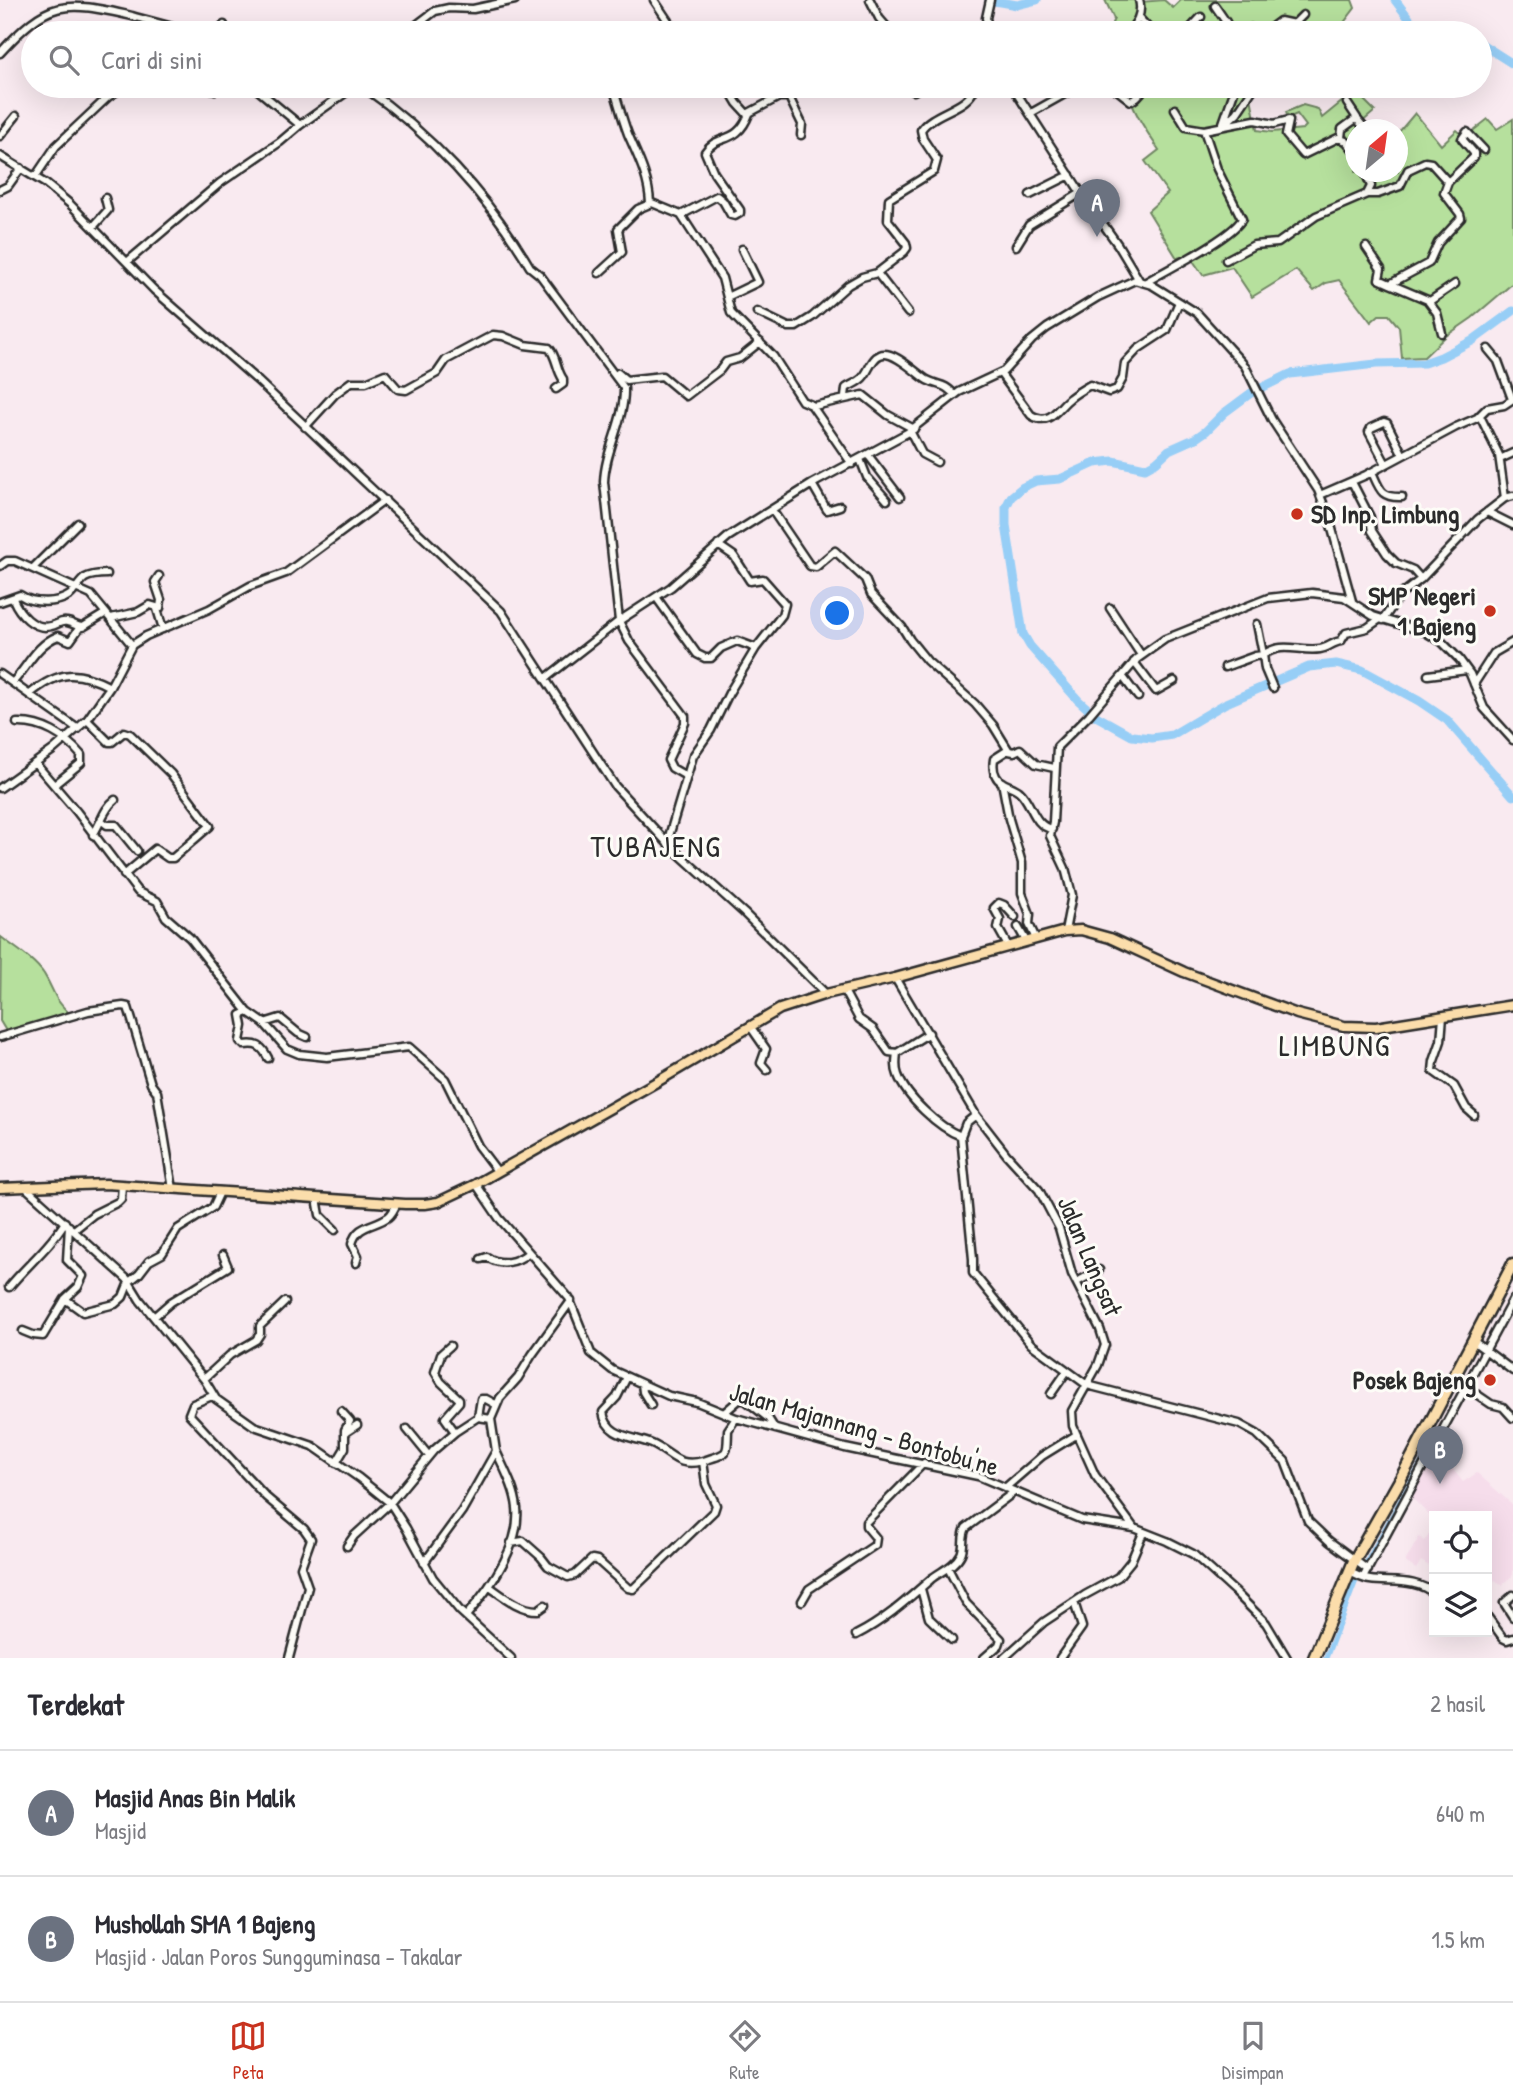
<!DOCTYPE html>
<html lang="id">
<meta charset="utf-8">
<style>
:root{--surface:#fff;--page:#f7f7f7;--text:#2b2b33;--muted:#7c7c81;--line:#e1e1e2;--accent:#c8321e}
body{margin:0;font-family:"Patrick Hand",sans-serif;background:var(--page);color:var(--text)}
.controls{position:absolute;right:21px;bottom:21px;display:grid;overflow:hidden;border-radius:0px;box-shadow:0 7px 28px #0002}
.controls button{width:63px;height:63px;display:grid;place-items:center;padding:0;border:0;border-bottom:2px solid var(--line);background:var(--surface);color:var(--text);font:35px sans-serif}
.compass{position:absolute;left:1345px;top:119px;width:63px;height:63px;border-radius:50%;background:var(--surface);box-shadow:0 7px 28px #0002;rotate:29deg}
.you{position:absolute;left:838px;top:614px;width:24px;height:24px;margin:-18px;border:5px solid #fff;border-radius:50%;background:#1a73e8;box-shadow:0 0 0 10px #1a73e833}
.badge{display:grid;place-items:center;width:46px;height:46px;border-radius:50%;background:var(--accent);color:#fff;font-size:23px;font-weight:700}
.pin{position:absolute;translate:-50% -58px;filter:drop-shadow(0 2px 4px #0008)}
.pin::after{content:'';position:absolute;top:37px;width:24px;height:21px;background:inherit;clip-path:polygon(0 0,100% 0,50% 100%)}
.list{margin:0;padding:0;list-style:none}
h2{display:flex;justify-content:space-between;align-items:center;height:91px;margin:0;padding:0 28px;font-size:30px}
h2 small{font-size:23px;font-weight:400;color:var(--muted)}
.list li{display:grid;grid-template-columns:46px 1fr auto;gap:21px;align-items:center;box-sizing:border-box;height:126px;padding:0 28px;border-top:2px solid var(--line)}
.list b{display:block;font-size:26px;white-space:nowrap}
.list p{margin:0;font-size:23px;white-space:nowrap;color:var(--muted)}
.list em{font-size:23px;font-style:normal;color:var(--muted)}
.icon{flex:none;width:38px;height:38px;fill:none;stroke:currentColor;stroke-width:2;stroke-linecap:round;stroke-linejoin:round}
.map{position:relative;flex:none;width:1513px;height:1658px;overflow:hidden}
.search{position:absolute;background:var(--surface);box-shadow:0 7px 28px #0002;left:21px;right:21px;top:21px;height:77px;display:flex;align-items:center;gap:18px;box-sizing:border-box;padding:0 24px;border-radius:38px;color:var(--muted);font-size:26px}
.sheet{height:343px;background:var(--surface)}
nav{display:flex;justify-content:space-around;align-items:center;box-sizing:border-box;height:98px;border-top:2px solid var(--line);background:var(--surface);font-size:19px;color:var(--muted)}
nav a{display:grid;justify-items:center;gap:4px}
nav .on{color:var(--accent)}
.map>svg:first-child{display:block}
.built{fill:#f6ddeb}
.green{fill:#b6e09d;stroke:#708664;stroke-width:2}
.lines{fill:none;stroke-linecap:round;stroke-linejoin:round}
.canal{stroke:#97cef6;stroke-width:5}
.river{stroke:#97cef6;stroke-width:9}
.minor-casing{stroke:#2b2b2b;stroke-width:11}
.major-casing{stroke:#2b2b2b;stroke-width:13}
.highway-casing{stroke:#2b2b2b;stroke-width:15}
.minor{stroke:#fdfcf7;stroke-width:6}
.major{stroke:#fbddab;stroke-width:8}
.highway{stroke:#fbddab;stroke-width:10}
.poi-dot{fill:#c8321e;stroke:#fdfcf7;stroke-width:2.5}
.labels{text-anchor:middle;stroke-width:6;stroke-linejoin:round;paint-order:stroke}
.poi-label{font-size:26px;font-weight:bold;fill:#2b2b2b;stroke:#fdfcf7;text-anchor:end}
.street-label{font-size:26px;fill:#2b2b2b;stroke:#fdfcf7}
.quarter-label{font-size:30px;letter-spacing:2px;fill:#2b2b2b;stroke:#fdfcf7}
</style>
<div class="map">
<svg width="1513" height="1658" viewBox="0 0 1513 1658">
<rect width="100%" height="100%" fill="#f9eaf0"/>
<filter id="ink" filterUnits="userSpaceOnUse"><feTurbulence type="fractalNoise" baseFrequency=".0143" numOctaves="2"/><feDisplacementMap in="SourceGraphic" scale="14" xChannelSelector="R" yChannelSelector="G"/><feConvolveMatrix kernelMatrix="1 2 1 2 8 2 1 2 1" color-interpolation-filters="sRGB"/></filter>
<g filter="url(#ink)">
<path class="built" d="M 1435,1456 L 1447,1462 L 1463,1482 L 1477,1473 L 1513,1505 L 1513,1575 L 1502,1585 L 1487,1576 L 1487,1516 L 1434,1516 L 1434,1520 L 1411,1497 Z
M 1434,1526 L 1434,1569 L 1421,1561 L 1416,1569 L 1405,1562 L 1419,1537 L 1425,1541 Z"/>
<path class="green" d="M 1105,0 L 1136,0 L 1140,2 L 1164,0 L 1173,8 L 1181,0 L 1352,0 L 1355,8 L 1336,33 L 1116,33 L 1112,23 L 1114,19 Z
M 1126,86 L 1249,86 L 1257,130 L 1272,132 L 1303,129 L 1306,126 L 1297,114 L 1288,118 L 1286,112 L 1303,105 L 1318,109 L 1322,118 L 1355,91 L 1375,111 L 1361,123 L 1366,129 L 1356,130 L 1356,172 L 1398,172 L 1398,133 L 1415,113 L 1441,145 L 1457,130 L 1465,137 L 1488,119 L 1497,129 L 1513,119 L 1513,283 L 1472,318 L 1446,336 L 1424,357 L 1402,358 L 1399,327 L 1389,315 L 1379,315 L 1371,322 L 1339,280 L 1326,283 L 1314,291 L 1296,270 L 1252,297 L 1232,267 L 1203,275 L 1189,255 L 1177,258 L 1148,211 L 1168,193 L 1145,161 L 1159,150 C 1145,129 1132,110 1126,86 Z
M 1,937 C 15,948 34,959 44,974 C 55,992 52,996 68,1012 L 17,1037 L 6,1031 L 0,1021 Z"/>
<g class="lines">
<path class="canal" d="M 1326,1658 L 1355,1583 L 1431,1445"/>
<path class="river" d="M 989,0 L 1017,5 L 1037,0
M 1395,0 L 1420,33
M 1439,33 L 1447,26 L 1456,27 L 1465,33
M 1480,43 L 1513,64
M 1513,311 L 1472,341 L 1441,357 L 1424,363 L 1376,364 L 1290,374 L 1251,393 L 1224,413 L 1206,431 L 1196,438 L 1169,450 L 1156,462 L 1145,468 L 1113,461 L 1095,463 L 1060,479 L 1036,481 L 1023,487 L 1011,497 L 1006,507 L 1006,525 L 1023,634 L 1030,646 L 1078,700 L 1096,716 L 1132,736 L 1152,738 L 1172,735 L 1226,703 L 1309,667 L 1336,664 L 1362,670 L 1419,701 L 1447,720 L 1513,796"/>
<g class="minor-casing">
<path id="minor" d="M 654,0 L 676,33
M 870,0 L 879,18 L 892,33
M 1215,6 L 1226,22 L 1217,33
M 1139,18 L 1153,33
M 217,33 L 224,25
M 406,33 L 435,11 L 449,8 L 473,9 L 515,0
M 989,33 L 986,18 L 990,0
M 1127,33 C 1136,24 1143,14 1139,0
M 1186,33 L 1201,17
M 1243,33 L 1251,28 L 1262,33
M 1264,33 L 1280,21 L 1294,24 L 1303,15
M 0,53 C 48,0 63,0 132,16 C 151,22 170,25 189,33
M 202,86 L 215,90 L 223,86
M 253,86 L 300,125
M 362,86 C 430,133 488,196 530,267 L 540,275 L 624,388 C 625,420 605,450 604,482 L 619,621 L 629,641 L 685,716 L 685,723 L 668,760 L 672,768 L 686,776
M 613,86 C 618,102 622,118 628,134 C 638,157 649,178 650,203
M 727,86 L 737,103 L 747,114 L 779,97 L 789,97 L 802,124 L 801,135
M 1012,86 L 1081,193 L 1118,245 L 1139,280
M 1109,86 L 1117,90 L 1131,101 C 1138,99 1141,90 1148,86
M 914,91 L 921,86
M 1031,113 L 1079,86
M 1357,119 L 1366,130
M 1289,121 L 1286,135 L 1303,155 L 1338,138 L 1346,141 L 1356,153
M 1223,123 L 1236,86
M 1226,123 L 1237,113 L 1255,86
M 1204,130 L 1255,120 L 1274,124 L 1289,120
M 0,136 L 16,116
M 1341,138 L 1342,129 L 1357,118 L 1347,103
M 1398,152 L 1399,153
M 0,156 L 46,184 L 70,204 L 154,290 L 258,381 L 501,611 L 615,786 L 671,847 L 744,913 L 826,994
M 35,177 L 56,146 L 108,97 L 125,86
M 0,190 L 8,186 L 21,168
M 1367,194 L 1378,194 L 1400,186 L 1408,170 L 1425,162 L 1431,163 L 1448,182 L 1474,157 L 1474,153 L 1462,139 L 1467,132 L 1484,150
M 1030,195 L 1070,175
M 681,215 L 717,196 L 723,201 L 731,215 L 735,216 L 740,213 L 740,210 L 714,173 L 705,152 C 717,133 737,146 749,114
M 93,227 L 108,210 L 105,198
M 1016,246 L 1029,225 L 1081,193
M 1366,247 L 1381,269 L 1379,279 L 1390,284 L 1429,263 L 1438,243 L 1461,218 L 1460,214 L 1444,193 L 1448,182
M 1226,260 L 1254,245 L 1278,243 L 1316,216 L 1367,194 L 1371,186 L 1365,172
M 127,262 L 220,183 L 280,142 L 300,125 L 355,86
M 599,273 L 622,252 L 618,229 L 638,209 L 652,203 L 681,215 L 722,278 L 731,313 L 773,356 L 802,401 L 814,406 L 863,395 L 888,415 L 914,429
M 877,273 L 908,313
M 1146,282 C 1168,269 1231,238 1242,219 L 1217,169 L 1204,130 L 1186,127 L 1175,109
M 1390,284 L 1430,301 L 1455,284
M 727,297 L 758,282 L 742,249
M 1428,301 L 1437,313 L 1442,333
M 757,312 L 788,327 L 796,327 L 812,317 L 848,285 L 862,277 L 877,273 L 904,252 L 907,248 L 906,243 L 888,220 L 889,199 L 934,171 L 937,160 L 923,139 L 921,130 C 933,111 970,109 975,86
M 1488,349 L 1498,361 L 1512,399
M 618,373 L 626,380 L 662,376 L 686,396 L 720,370 L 726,362 L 740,358 L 760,342
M 1000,373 L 1031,415 C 1050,427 1057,408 1070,398 C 1076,393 1083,389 1090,385 L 1109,392 L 1117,389 L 1123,378 L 1125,363 L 1138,349 L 1167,330 L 1179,302
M 845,397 L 846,388 C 852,384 860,382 864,376 C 869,370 872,358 880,355 C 893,349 917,374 927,380 C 941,387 942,382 955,395
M 812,406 L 852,464
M 1480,416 L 1499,455 L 1505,498
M 305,427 L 335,394 L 351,382 L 366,382 L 385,374 L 398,389 L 406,390 L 437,373 L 446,360 L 493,335 L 503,336 L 525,345 L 549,348 C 557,357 556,369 563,379 L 563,384 L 556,389
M 910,431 L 922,454 L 937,462
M 868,455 L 900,497
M 860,459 L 867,477 L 887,500
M 1500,459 L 1513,453
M 1386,464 L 1369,432 L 1371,428 L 1384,422 L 1387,423 L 1403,455
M 1372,472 C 1380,490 1381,498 1402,497
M 1352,482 L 1370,517 L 1372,531 L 1387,554 L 1396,563 L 1413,570 L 1421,579
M 812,484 L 827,510 L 840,506
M 1320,495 L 1366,475 L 1456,427 L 1477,418 L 1487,408 L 1504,405 L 1513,399
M 772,510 L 810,566 L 816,567 L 835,551 L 865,579 L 871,594 L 902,627 L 910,640 L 927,661 L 975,704 L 993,725 L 1009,751 L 1014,752 L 1020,749 L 1036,764 L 1054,768
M 1487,512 L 1513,525
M 0,566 L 7,561 L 15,561 L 91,595 L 132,645
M 33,568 L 78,523
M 656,597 L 697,654 L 705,658 L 711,658 L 721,648 L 737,641 L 756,648
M 13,599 C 19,613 34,631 51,626 C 57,625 61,620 67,622 C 74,623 76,627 83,627 L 106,613
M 0,602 L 20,595 C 33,604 57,604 70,595 C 76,590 79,582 85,578 C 92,574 100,574 107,574
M 1110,608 L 1141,655
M 157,609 L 163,629
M 111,618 L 138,612 L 150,605 L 160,608 L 161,600 L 155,582 L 159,576
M 1383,620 L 1399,596 L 1421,579 L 1478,519 L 1505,498 L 1513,496
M 1257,624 L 1263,654
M 1134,662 L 1156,691 L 1174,681
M 1225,667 L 1255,656 L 1263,655
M 0,674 L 78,729
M 1428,675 L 1467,670
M 1123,677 L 1138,697
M 546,678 L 619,621 L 671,587 L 728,537 L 812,484 L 907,433 L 959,392 L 1004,371 L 1032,340 L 1047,328 L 1098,297 L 1135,280 L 1152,285 L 1197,313 L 1245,366 L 1272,420 L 1318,490 L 1329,518 L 1352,601
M 13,682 C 27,667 37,644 58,636 L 70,641 L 80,627
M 1474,684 L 1494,653 L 1513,642
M 1273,688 L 1265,669 L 1263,655 C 1282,641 1299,652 1320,649 C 1328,648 1333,642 1341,641 L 1346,633 L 1367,628 L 1380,619
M 30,694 C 59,670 78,670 110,687
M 87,720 L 109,742 L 112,742 L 124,732 L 130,734 L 171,774 L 210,826 L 173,858 L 168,858 L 155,849 L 124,875
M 17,723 C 42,722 65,736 81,755 L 81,763 L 54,785
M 1008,750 L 994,759 C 993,765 993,771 996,776 C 1000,785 1012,785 1019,791 C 1032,802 1033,826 1052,829
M 35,763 L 77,812 L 138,892 L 157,901 L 166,917 L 190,938 L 248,1012 L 264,1023 L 287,1049 L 299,1054 L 327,1057 L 409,1047 L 445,1079 L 478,1146 L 497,1171
M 1002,782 L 1009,819 L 1022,863 L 1022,893 L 1030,914 L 1029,924 L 1036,939
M 0,788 L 53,750 L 87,720 L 110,687 L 132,645 L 146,636 L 209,609 L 250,586 L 286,573 L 385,500
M 102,821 L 107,825 L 116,825 L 137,851
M 93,835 C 101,823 104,808 115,800
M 667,843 L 693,756 L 711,730 L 729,693 L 756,648 L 782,615 L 785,604 L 763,579 L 750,581 L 734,556 L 718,545
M 1018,927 L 1026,941
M 1065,931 L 1072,895 L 1065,868 L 1050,836 L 1053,822 L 1057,747 L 1089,715 L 1137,659 L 1165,639 L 1268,598 L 1312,593 L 1344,597 L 1373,616 L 1425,632 L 1442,642 L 1459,659 L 1470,674 L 1484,708 L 1513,740
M 1008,946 L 998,928 L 1000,919 L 994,908 L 999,903 L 1004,905 L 1015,917
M 895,978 L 976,1115 L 1007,1155 L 1039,1190 L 1059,1228 L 1072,1274 L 1100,1329 L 1105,1345 L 1098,1365 L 1072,1411 L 1073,1426 L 1095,1475 L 1134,1528
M 844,991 L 859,1019 L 873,1029 L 889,1052 L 897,1053 L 929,1033
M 248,1012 L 241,1015 L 243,1026 L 240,1041 L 244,1045 C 257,1043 262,1046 268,1058
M 1443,1016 L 1441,1041 L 1434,1061 L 1433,1071 L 1454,1086 L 1466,1108 L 1474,1115
M 264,1023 L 280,1018 L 298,1033 L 307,1037
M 750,1026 L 766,1049 L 761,1063 L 767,1070
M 0,1037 L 88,1011 L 123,1006 L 128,1007 L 151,1084 L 157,1092 L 173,1189
M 897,1053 C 896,1061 895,1068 898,1075 C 906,1097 939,1128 961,1136 L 966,1123 L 976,1115
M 961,1136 L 973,1259 L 973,1273 L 1031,1344 L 1087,1385 L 1239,1424 L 1257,1434 L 1285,1461 L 1308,1521 L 1329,1541 L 1368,1570
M 476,1184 L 499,1218 L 569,1298 L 591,1353 L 612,1370 L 669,1396 L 697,1402 L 736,1418 L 845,1448 L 978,1476 L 1082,1520 L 1134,1528 L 1167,1541 L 1193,1554 L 1234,1591 L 1266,1623 L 1287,1658
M 25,1187 L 127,1279 L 140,1300 L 204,1379 L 216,1399 L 254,1426 L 313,1446 L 359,1478 L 390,1503 L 406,1528 L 433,1578 L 460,1611 L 511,1658
M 317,1198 L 320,1215 L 335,1230
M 69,1226 L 67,1260 L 83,1276 L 78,1287 L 65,1299 L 83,1312 L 115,1304 L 123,1297 L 129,1282 L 139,1274 L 149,1261 L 162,1254 L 178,1229 L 213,1207 L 220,1192
M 74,1230 L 94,1214 L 118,1202 L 121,1199 L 122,1185
M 481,1259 L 487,1257 C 500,1266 516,1263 528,1253
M 356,1263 L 358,1256 L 352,1244 C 357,1224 374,1227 388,1217 C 392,1214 395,1208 397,1203
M 1077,1282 L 1099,1270
M 9,1287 C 27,1265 50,1247 65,1222
M 155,1316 L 171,1302 L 228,1267 L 223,1255
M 23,1331 L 33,1335 L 43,1336 L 65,1299
M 1472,1340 L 1513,1371
M 450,1346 L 441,1354 L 435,1372 L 441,1382 L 459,1399 L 459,1402 L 445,1418 L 455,1432
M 627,1377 L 617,1397 L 603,1412 C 607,1438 633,1436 652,1444 C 672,1453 677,1468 703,1461
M 204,1379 L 230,1355 L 256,1340 L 260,1334 L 260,1326 L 285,1302
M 642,1384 L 643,1392 L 651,1405
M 1466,1387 L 1491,1404 L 1503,1407 L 1513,1418
M 1051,1394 L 1067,1371
M 212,1396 L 193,1404 L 189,1414 L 266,1497 L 304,1529 L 311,1539 L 301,1567 L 308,1587 L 289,1658
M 725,1412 L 740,1399 L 745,1400 L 768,1418 L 775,1429
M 478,1417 L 481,1399 L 486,1399 L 497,1405
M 407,1429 L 429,1456
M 345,1433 L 357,1425
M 336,1463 L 345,1448 L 345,1430 L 350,1421 L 341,1411
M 1005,1488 L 1042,1456 L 1076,1435
M 511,1543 L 523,1541 L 541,1557 L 548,1566 L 568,1577 L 575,1575 L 592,1559 L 597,1560 L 628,1588 L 633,1589 L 714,1511 L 716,1505 L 706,1484 L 703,1461 C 730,1452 727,1456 728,1430 L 736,1418
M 347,1546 L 354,1536 L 390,1503 L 434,1450 L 455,1432 L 478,1417 L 491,1419
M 424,1563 L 462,1511 L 496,1451 L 491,1419 L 500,1398 L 518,1378 L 532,1355 L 571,1301
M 948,1568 L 966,1603 L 1001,1639 L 999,1645 L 984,1658
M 1349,1572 C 1355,1574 1362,1579 1370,1580 C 1391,1583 1417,1578 1434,1594
M 1363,1578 L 1513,1299
M 490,1587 C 504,1597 520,1610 538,1610 L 545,1605
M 921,1589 L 929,1618 L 952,1640
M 1513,1595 L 1504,1603 L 1513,1617
M 802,1601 L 809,1589 L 875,1545 L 876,1538 L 866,1526 L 866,1522 L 924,1463
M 466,1616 C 489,1589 521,1546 517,1508 C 515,1488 504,1469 496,1451
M 1487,1616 L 1503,1638 L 1507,1640 L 1513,1638
M 856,1635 C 885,1620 907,1600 931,1579 C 941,1571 955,1566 961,1554 C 965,1546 961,1537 966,1528 L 1014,1492
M 1004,1658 L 1044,1622 L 1085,1595 L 1118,1577 L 1131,1561 L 1143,1533
M 1060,1658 L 1082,1627 L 1074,1602"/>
</g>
<g class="major-casing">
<path id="major" d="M 0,1188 L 106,1184 L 405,1204 L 425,1204 L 438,1202 L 476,1184 L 660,1080 L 780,1009 L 826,994 L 895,978 L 1065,931 L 1081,930 L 1110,938 L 1184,972 L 1297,1014 L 1344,1026 L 1376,1027 L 1513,1005"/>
</g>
<g class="highway-casing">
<path id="highway" d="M 1314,1658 L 1354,1561 L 1400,1480 L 1513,1264"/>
</g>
<use href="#minor" class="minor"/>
<use href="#major" class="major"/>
<use href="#highway" class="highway"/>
</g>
</g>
<g class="poi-dot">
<circle cx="1297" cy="514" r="7"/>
<circle cx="1490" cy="611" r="7"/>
<circle cx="1490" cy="1380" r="7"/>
</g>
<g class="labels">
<g class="poi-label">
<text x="1311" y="523" text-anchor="start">SD Inp. Limbung</text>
<text x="1476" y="605">SMP Negeri<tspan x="1476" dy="30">1 Bajeng</tspan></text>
<text x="1476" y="1389">Posek Bajeng</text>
</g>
<g class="street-label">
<text transform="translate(1090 1256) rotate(67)" y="9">Jalan Langsat</text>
<text transform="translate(864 1429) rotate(16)" y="9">Jalan Majannang - Bontobu'ne</text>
</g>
<g class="quarter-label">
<text x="656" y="857">TUBAJENG</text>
<text x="1335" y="1056">LIMBUNG</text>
</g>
</g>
</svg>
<div class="controls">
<button><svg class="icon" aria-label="locate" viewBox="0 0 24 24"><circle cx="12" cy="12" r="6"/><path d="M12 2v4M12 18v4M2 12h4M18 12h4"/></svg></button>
<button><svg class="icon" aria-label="layers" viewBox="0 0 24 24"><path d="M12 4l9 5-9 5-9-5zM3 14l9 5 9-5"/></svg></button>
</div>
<svg class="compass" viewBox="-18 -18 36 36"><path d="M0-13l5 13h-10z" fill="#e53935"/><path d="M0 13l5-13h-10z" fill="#7c7c81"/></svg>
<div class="you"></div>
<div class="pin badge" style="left:1097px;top:237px;background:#6b7280">A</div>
<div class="pin badge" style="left:1440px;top:1484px;background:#6b7280">B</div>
<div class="search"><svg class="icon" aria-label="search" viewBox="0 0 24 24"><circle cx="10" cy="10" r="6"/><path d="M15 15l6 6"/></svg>Cari di sini</div>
</div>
<section class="sheet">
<h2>Terdekat<small>2 hasil</small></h2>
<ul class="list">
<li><span class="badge" style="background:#6b7280">A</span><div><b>Masjid Anas Bin Malik</b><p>Masjid</p></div><em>640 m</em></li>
<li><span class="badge" style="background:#6b7280">B</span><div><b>Mushollah SMA 1 Bajeng</b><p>Masjid · Jalan Poros Sungguminasa - Takalar</p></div><em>1.5 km</em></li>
</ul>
</section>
<nav>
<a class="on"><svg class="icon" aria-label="map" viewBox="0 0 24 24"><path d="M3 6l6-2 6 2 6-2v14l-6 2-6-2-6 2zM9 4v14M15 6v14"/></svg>Peta</a>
<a><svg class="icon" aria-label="directions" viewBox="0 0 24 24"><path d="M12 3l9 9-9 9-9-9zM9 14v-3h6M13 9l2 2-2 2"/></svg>Rute</a>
<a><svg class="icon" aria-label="saved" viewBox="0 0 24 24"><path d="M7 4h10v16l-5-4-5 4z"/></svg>Disimpan</a>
</nav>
